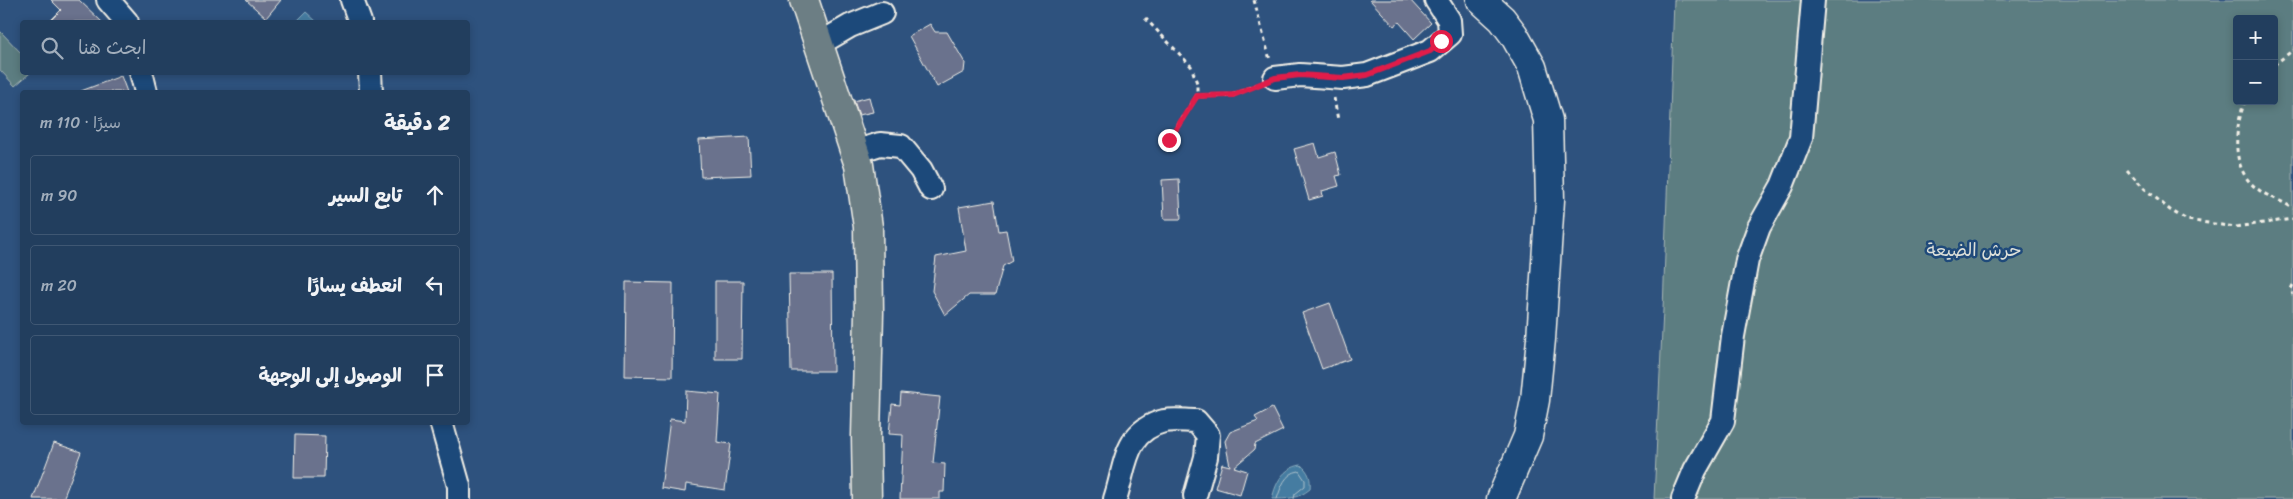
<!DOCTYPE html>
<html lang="ar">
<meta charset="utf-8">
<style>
:root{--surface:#223e5e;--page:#2a4564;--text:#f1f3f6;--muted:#a2aebc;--line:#3f5773}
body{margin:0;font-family:Sriracha,"Playpen Sans Arabic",sans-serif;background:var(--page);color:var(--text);direction:rtl}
.controls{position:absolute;right:15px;top:15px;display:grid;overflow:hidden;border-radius:5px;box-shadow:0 2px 8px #0003}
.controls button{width:45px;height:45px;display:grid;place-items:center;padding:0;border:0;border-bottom:1px solid var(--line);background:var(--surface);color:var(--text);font:25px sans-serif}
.stop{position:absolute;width:15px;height:15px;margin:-11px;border:4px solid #e11d48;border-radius:50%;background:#fff}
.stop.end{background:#e11d48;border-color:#fff;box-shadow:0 1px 5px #0008}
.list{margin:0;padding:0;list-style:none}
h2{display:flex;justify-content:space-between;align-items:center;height:65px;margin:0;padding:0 20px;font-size:21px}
h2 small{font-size:16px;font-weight:400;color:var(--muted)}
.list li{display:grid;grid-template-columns:32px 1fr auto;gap:15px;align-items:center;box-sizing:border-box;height:80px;margin:0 10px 10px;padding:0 10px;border:1px solid var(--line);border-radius:5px}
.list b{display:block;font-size:19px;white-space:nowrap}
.list em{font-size:16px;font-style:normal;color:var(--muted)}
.icon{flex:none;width:28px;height:28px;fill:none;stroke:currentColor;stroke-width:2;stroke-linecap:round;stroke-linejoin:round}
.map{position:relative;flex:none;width:2293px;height:499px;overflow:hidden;direction:ltr}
.search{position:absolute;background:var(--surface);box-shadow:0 2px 8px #0003;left:20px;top:20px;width:450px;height:55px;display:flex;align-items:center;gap:12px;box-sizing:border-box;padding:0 18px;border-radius:5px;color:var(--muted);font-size:19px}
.panel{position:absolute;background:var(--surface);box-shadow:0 2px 8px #0003;left:20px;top:90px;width:450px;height:335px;border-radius:5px;direction:rtl}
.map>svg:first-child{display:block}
.green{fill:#5c7d81;stroke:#a8b7b4;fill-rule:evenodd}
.water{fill:#447ca1;stroke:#8aabbd}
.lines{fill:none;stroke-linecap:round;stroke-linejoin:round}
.shore{stroke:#aec2cc;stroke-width:1}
.building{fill:#6a728d;stroke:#f4f1e8}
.street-casing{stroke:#f4f1e8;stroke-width:26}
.secondary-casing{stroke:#f4f1e8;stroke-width:31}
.primary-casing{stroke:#f4f1e8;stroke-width:31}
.path{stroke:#f4f1e8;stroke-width:3;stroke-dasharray:4 4;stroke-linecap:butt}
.street{stroke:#1f4a7a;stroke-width:22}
.secondary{stroke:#1f4a7a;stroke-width:28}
.primary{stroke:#6c7e84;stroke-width:28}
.route{stroke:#e11d48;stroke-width:6}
.labels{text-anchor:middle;stroke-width:5;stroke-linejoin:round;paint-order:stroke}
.park-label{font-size:18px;fill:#dde0d9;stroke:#1f4a7a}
</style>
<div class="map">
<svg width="2293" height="499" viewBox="0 0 2293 499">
<rect width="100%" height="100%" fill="#2e527e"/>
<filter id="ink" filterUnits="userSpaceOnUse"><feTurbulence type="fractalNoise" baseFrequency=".02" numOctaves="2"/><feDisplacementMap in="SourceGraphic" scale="10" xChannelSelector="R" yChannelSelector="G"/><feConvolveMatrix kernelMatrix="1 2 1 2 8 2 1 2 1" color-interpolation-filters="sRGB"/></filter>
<g filter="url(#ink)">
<path class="green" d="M 1674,0 L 2293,0 L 2293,499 L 1654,499 L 1663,310 ZM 2237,19 L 2274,19 L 2274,101 L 2237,101 Z
M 0,31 L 22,54 L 22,72 L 30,73 L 15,86 L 0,70 Z"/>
<path class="water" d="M 306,12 L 317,22 L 296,22 Z
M 1301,465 C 1309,472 1311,478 1310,489 C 1298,499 1287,499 1272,499 C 1276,482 1283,468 1301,465 Z"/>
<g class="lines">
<path class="shore" d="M 1277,499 C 1281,487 1285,473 1299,471 L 1305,480 L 1305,486 L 1295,494 L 1294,499"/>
</g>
<path class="building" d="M 51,0 L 79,0 L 102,22 L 49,22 L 61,10 Z
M 246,0 L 281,0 L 266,18 Z
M 1370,0 L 1410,0 L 1431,23 L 1414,39 L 1399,22 L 1394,26 Z
M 930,24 L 935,32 L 947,32 L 965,63 L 964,72 L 937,87 L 909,36 Z
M 121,76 L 127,92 L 81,92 L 81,91 Z
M 869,97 L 873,112 L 859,115 L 854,101 Z
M 749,137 L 751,175 L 701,177 L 699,140 Z
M 1315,143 L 1319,157 L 1335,152 L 1341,175 L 1336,176 L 1339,186 L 1322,191 L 1323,196 L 1309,200 L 1294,149 Z
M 1179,179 L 1181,219 L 1164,219 L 1162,180 Z
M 994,201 L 999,231 L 1006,230 L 1012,261 L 1003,266 L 995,295 L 969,295 L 945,315 L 932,291 L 936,257 L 966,251 L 959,207 Z
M 789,274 L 832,274 L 833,371 L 791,371 Z
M 715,281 L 743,281 L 742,359 L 715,359 Z
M 626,282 L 673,283 L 672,377 L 625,376 Z
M 1330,303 L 1350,359 L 1322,369 L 1302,313 Z
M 686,391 L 720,394 L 717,442 L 731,444 L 725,490 L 686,484 L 685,492 L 661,488 L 670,419 L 685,421 Z
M 901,393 L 940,397 L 933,463 L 945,464 L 944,492 L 940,492 L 940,499 L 900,499 L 903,435 L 889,434 L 892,404 L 900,405 Z
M 1272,408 L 1283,430 L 1255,444 L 1254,450 L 1234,467 L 1247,471 L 1240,495 L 1215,488 L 1222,464 L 1230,466 L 1225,441 L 1230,432 L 1258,421 L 1255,417 Z
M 295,435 L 325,436 L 324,478 L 294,478 Z
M 54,443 L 81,452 L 63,499 L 33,499 Z"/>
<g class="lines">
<g class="street-casing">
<path id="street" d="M 108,0 L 127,22
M 352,0 L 360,22
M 819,44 L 850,26 L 882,13
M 141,72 L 146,92
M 370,72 L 371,92
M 1275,78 L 1300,75 L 1343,78 L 1367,75 L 1430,51 L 1450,34 L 1449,20 L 1436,0
M 855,152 L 880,144 L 901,146 L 921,170 L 931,189
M 441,422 L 459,486 L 459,499
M 1115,499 C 1126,466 1124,431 1164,421 C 1174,419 1186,421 1196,421 L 1208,435 L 1206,457 L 1195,496
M 1683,499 L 1695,470 L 1723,421 L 1733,336 L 1747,260 L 1759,227 L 1782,186 L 1801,138 L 1813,0"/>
</g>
<g class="secondary-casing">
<path id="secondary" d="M 1481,0 L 1502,19 L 1514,35 L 1532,67 L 1548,120 L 1550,200 L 1541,339 L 1535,400 L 1528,436 L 1501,499"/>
</g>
<g class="primary-casing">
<path id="primary" d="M 804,0 L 859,165 L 868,227 L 869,313 L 866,436 L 867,499"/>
</g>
<path class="path" d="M 1254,0 L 1270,60
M 1145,18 L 1191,66 L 1197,83 L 1197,96
M 2274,65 L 2293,50
M 1334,98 L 1338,120
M 2245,101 C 2234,130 2230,171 2259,190 C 2268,197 2286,202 2293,209
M 1169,140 L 1197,96 L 1233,95 L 1256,85
M 2127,170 L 2144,188 L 2170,210 L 2187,220 L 2235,227 L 2293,219
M 2293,285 L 2291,289 L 2293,295"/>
<use href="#street" class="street"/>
<use href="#secondary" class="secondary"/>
<use href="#primary" class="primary"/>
</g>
</g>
<g class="lines" filter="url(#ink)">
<path class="route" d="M 1169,140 L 1197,96 L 1233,95 L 1275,78 L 1300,75 L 1343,78 L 1367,75 L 1430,51 L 1441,41"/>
</g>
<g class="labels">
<g class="park-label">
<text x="1974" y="256">حرش الضيعة</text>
</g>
</g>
</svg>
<div class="controls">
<button>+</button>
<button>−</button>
</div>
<div class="stop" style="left:1441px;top:41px"></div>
<div class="stop end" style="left:1169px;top:140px"></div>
<div class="search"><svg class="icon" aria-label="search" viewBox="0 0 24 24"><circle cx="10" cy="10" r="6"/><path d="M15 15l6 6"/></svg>ابحث هنا</div>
<section class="panel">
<h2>2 دقيقة<small>سيرًا · 110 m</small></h2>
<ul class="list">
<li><svg class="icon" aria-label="ahead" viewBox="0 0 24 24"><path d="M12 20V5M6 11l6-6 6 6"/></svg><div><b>تابع السير</b></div><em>90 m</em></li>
<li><svg class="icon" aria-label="left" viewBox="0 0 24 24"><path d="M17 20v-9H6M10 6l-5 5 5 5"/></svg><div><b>انعطف يسارًا</b></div><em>20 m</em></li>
<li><svg class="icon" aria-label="arrive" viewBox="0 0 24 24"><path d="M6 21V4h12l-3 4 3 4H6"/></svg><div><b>الوصول إلى الوجهة</b></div></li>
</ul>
</section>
</div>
